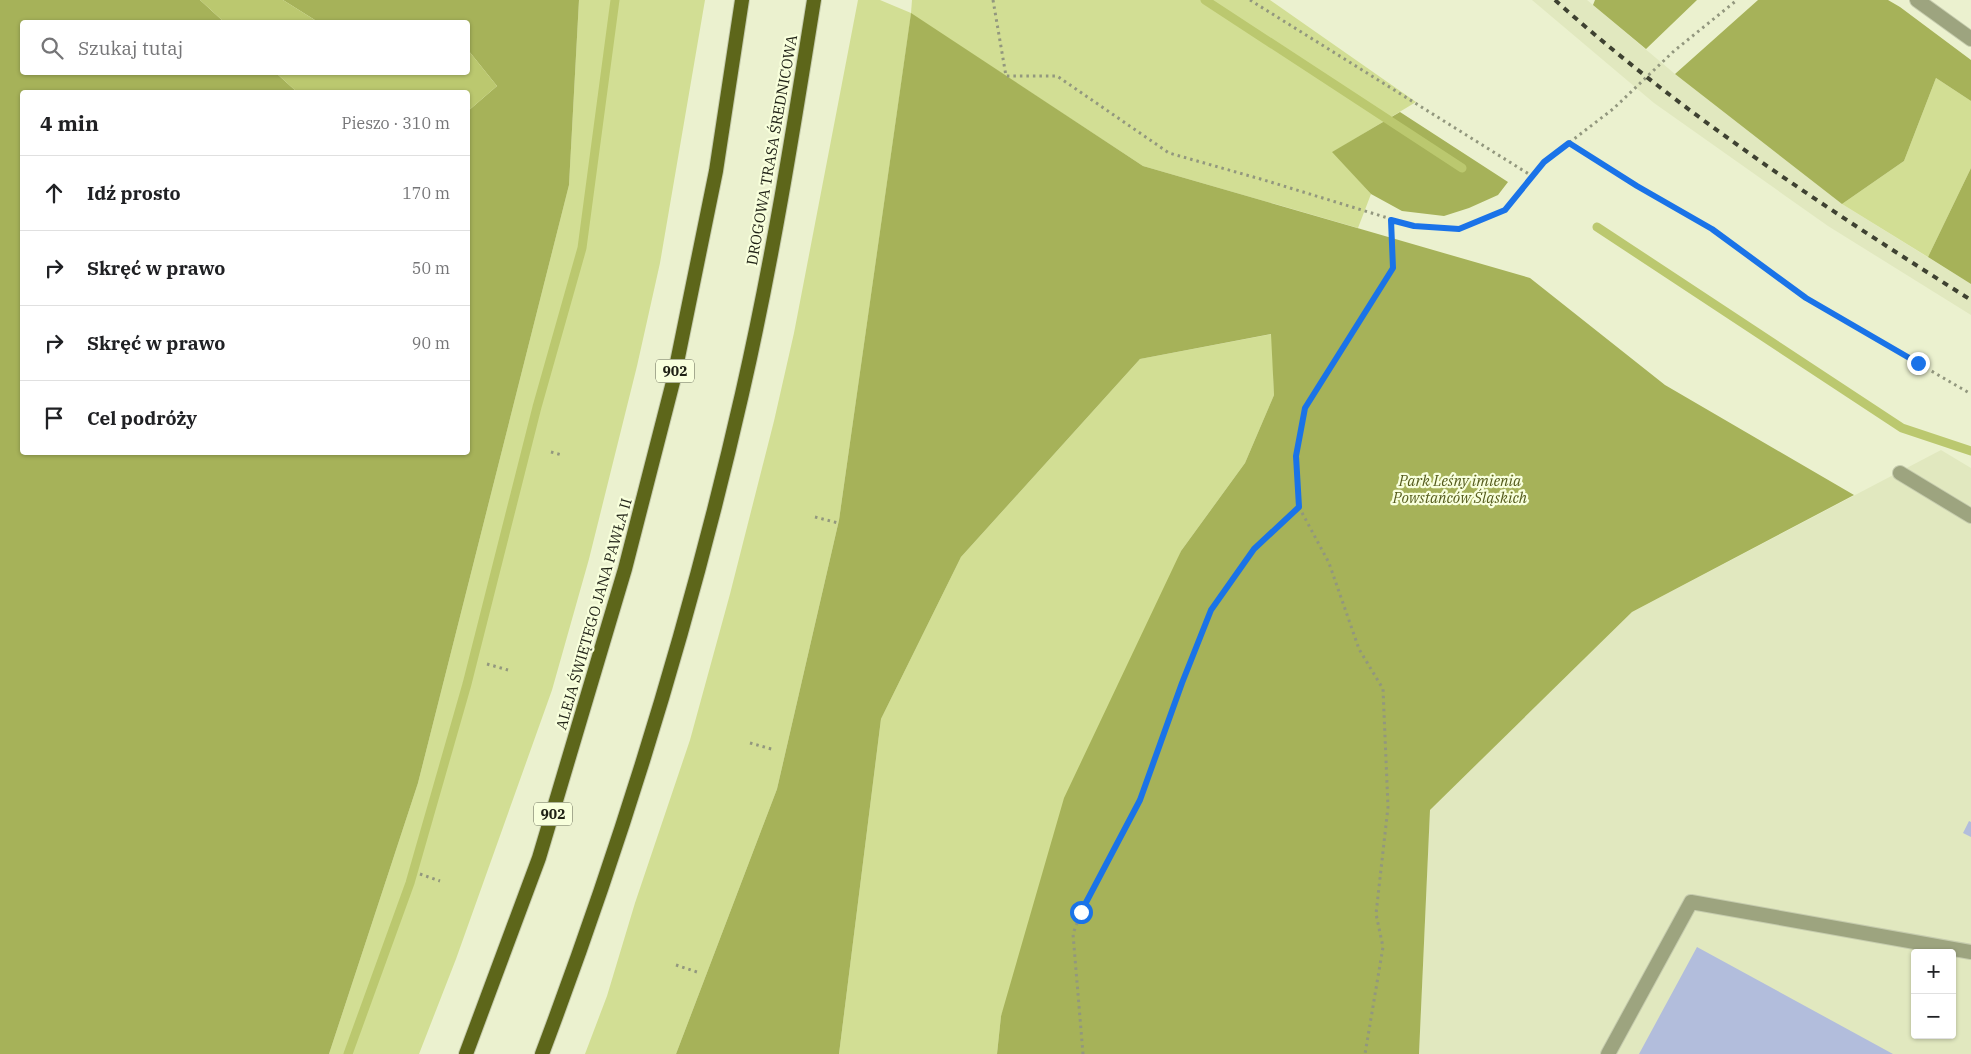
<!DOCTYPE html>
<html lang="pl">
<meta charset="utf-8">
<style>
:root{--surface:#fff;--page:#f6f6f6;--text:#202124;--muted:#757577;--line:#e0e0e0}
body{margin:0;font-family:"IBM Plex Serif",serif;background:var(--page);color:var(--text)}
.controls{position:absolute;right:15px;bottom:15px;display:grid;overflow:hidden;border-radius:5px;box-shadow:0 1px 4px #0004}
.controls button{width:45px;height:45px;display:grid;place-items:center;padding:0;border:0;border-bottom:1px solid var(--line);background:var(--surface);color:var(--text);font:25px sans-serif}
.stop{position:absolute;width:15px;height:15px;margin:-11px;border:4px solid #1a73e8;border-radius:50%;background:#fff}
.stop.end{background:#1a73e8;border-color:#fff;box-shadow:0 1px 5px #0008}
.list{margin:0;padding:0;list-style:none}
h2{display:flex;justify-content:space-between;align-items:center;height:65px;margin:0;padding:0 20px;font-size:21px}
h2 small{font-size:16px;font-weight:400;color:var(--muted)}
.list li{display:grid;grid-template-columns:32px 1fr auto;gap:15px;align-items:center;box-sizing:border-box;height:75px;padding:0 20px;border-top:1px solid var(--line)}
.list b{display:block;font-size:19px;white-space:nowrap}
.list em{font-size:16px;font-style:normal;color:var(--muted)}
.icon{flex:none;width:28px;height:28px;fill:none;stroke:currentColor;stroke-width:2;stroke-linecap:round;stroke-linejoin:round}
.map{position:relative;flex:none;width:1971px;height:1054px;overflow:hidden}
.search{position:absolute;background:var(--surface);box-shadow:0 1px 4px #0004;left:20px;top:20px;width:450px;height:55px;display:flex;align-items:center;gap:12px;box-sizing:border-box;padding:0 18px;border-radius:5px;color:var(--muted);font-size:19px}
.panel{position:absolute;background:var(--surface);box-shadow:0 1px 4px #0004;left:20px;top:90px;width:450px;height:365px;border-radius:5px}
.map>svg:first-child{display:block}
.built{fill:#e1e8bf;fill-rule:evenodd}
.green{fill:#d2de94}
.forest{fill:#a6b259}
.water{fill:#bbc86f}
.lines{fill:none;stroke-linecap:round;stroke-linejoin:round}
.stream{stroke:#bbc86f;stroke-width:9}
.building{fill:#b2bddc}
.service-casing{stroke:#c6ccae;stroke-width:16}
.minor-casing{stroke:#c6ccae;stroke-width:16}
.primary-casing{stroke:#c6ccae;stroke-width:16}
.path{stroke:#92977e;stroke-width:3;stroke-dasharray:2.5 4;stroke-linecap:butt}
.service{stroke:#9da47f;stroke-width:14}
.minor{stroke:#9da47f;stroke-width:14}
.primary{stroke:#5d661a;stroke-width:14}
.rail{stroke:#3e4131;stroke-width:4;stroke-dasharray:6 6;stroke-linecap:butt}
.route{stroke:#1a73e8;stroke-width:6}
.labels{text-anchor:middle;stroke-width:4.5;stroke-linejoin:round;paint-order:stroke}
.shield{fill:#f8ffdc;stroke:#606451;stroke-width:1}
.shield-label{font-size:14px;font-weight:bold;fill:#1f2115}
.street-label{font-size:15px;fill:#1f2115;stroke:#f8ffdc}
.park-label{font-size:15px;font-style:italic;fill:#545b1b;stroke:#f8ffdc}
</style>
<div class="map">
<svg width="1971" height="1054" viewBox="0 0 1971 1054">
<rect width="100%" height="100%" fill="#ebf1cf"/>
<path class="built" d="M 1532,0 L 1587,0 L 1675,74 L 1842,204 L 1971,284 L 1971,315 L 1828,226 L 1654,103 Z
M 1941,450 L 1971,468 L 1971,1054 L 1419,1054 L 1430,810 L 1632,612 ZM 1915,953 L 1952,953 L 1952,1035 L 1915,1035 Z"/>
<path class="green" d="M 579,0 L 705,0 L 660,263 L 637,366 L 589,559 L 552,690 L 456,959 L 419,1054 L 329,1054 L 418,783 L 569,185 Z
M 858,0 L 880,0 L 911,13 L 912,0 L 1270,0 L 1416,102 L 1333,152 L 1371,194 L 1358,228 L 1143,166 L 911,14 L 839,520 L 777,789 L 676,1054 L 585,1054 L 607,996 L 635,903 L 690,740 L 730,594 L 774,421 L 794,333 Z
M 1936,78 L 1971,101 L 1971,168 L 1928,257 L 1842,204 L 1904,161 Z
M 1272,334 L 1274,395 L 1245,463 L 1181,551 L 1001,1016 L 997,1054 L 839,1054 L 881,719 L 961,557 L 1140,359 Z"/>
<path class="forest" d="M 0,0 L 200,0 L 224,22 L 22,22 L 22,72 L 276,73 L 297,92 L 22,92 L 22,452 L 468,452 L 468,111 L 497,86 L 468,50 L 468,22 L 318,22 L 283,0 L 579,0 L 569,185 L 418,783 L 329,1054 L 0,1054 Z
M 1595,0 L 1697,0 L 1646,49 L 1593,5 Z
M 1758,0 L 1888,0 L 1900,7 L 1971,60 L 1971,101 L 1936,78 L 1904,161 L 1842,204 L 1675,74 Z
M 911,13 L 1143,166 L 1530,278 L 1665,385 L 1854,495 L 1632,612 L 1430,810 L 1419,1054 L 997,1054 L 1001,1016 L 1064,798 L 1181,551 L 1245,463 L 1274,395 L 1271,334 L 1140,359 L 961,557 L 881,719 L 839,1054 L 676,1054 L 777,789 L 839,520 Z
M 1400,112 L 1508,182 L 1498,195 L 1469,208 L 1444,216 L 1402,211 L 1371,194 L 1332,152 Z
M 1971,168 L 1971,284 L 1928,257 Z"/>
<path class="water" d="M 200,0 L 283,0 L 318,22 L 224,22 Z
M 468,50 L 497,86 L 468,111 L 468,92 L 297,92 L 276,73 L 468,72 Z"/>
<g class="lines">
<path class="stream" d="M 1205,0 L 1462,168
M 1597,227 L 1902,428 L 1971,451
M 348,1054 L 410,883 L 467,684 L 537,407 L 582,248 L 615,0"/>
</g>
<path class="building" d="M 1969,821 L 1971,822 L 1971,837 L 1963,833 Z
M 1697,947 L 1893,1054 L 1639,1054 Z"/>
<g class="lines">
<g class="service-casing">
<path id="service" d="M 1900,473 L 1971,516
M 1608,1054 L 1691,902 L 1971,952"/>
</g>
<g class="minor-casing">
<path id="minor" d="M 1917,0 L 1971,39"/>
</g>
<g class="primary-casing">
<path id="primary" d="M 466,1054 L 539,858 L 625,569 L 673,382 L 716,171 L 742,0
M 542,1054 C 623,839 691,618 742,394 C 772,263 793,132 814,0"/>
</g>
<path class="path" d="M 993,0 L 1006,76 L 1057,76 L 1169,153 L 1264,180 L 1414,226 L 1459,229 L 1505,210 L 1544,162 L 1613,109 L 1674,51 L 1737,0
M 1250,0 L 1532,176
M 1569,143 L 1637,186 L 1712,229 L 1806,298 L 1971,394
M 551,452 L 562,455
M 1299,507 L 1329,563 L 1359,649 L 1383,689 L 1388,807 L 1376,914 L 1383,947 L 1365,1054
M 815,517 L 838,523
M 487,664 L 508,670
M 750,743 L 775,750
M 420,874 L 440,881
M 676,965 L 697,972
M 1083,1054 L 1073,934 L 1081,912 L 1140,800 L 1182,683 L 1211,610 L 1254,549 L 1299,507 L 1295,456 L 1305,408 L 1393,268 L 1391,220"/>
<use href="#service" class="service"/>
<use href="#minor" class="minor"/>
<use href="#primary" class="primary"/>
<path class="rail" d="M 1555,0 C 1682,114 1827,209 1971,300"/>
</g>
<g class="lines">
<path class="route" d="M 1081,912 L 1140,800 L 1182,683 L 1211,610 L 1254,549 L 1299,507 L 1296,456 L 1305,408 L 1393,268 L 1391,220 L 1414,226 L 1459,229 L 1505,210 L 1544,162 L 1569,143 L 1637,186 L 1712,229 L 1806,298 L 1918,363"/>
</g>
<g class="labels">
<g class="shield">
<rect x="656" y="359.5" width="38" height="23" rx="4"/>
<rect x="534" y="802.5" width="38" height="23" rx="4"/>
</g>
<g class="shield-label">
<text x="675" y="376">902</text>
<text x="553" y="819">902</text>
</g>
<g class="street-label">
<text transform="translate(772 150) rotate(-80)" y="5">DROGOWA TRASA ŚREDNICOWA</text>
<text transform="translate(594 614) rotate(-74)" y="5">ALEJA ŚWIĘTEGO JANA PAWŁA II</text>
</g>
<g class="park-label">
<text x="1460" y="486">Park Leśny imienia<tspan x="1460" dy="17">Powstańców Śląskich</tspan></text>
</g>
</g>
</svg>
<div class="controls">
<button>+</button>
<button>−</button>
</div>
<div class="stop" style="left:1081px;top:912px"></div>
<div class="stop end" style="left:1918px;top:363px"></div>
<div class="search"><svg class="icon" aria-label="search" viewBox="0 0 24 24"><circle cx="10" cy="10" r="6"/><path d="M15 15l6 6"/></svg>Szukaj tutaj</div>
<section class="panel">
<h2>4 min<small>Pieszo · 310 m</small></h2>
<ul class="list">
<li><svg class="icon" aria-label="ahead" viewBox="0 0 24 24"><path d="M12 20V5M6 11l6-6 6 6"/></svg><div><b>Idź prosto</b></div><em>170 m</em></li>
<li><svg class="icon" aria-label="right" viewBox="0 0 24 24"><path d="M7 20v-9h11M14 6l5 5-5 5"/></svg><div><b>Skręć w prawo</b></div><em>50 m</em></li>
<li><svg class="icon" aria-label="right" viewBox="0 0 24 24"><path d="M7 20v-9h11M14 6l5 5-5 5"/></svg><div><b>Skręć w prawo</b></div><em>90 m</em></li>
<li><svg class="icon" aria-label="arrive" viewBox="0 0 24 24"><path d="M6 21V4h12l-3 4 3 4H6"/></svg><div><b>Cel podróży</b></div></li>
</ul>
</section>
</div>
